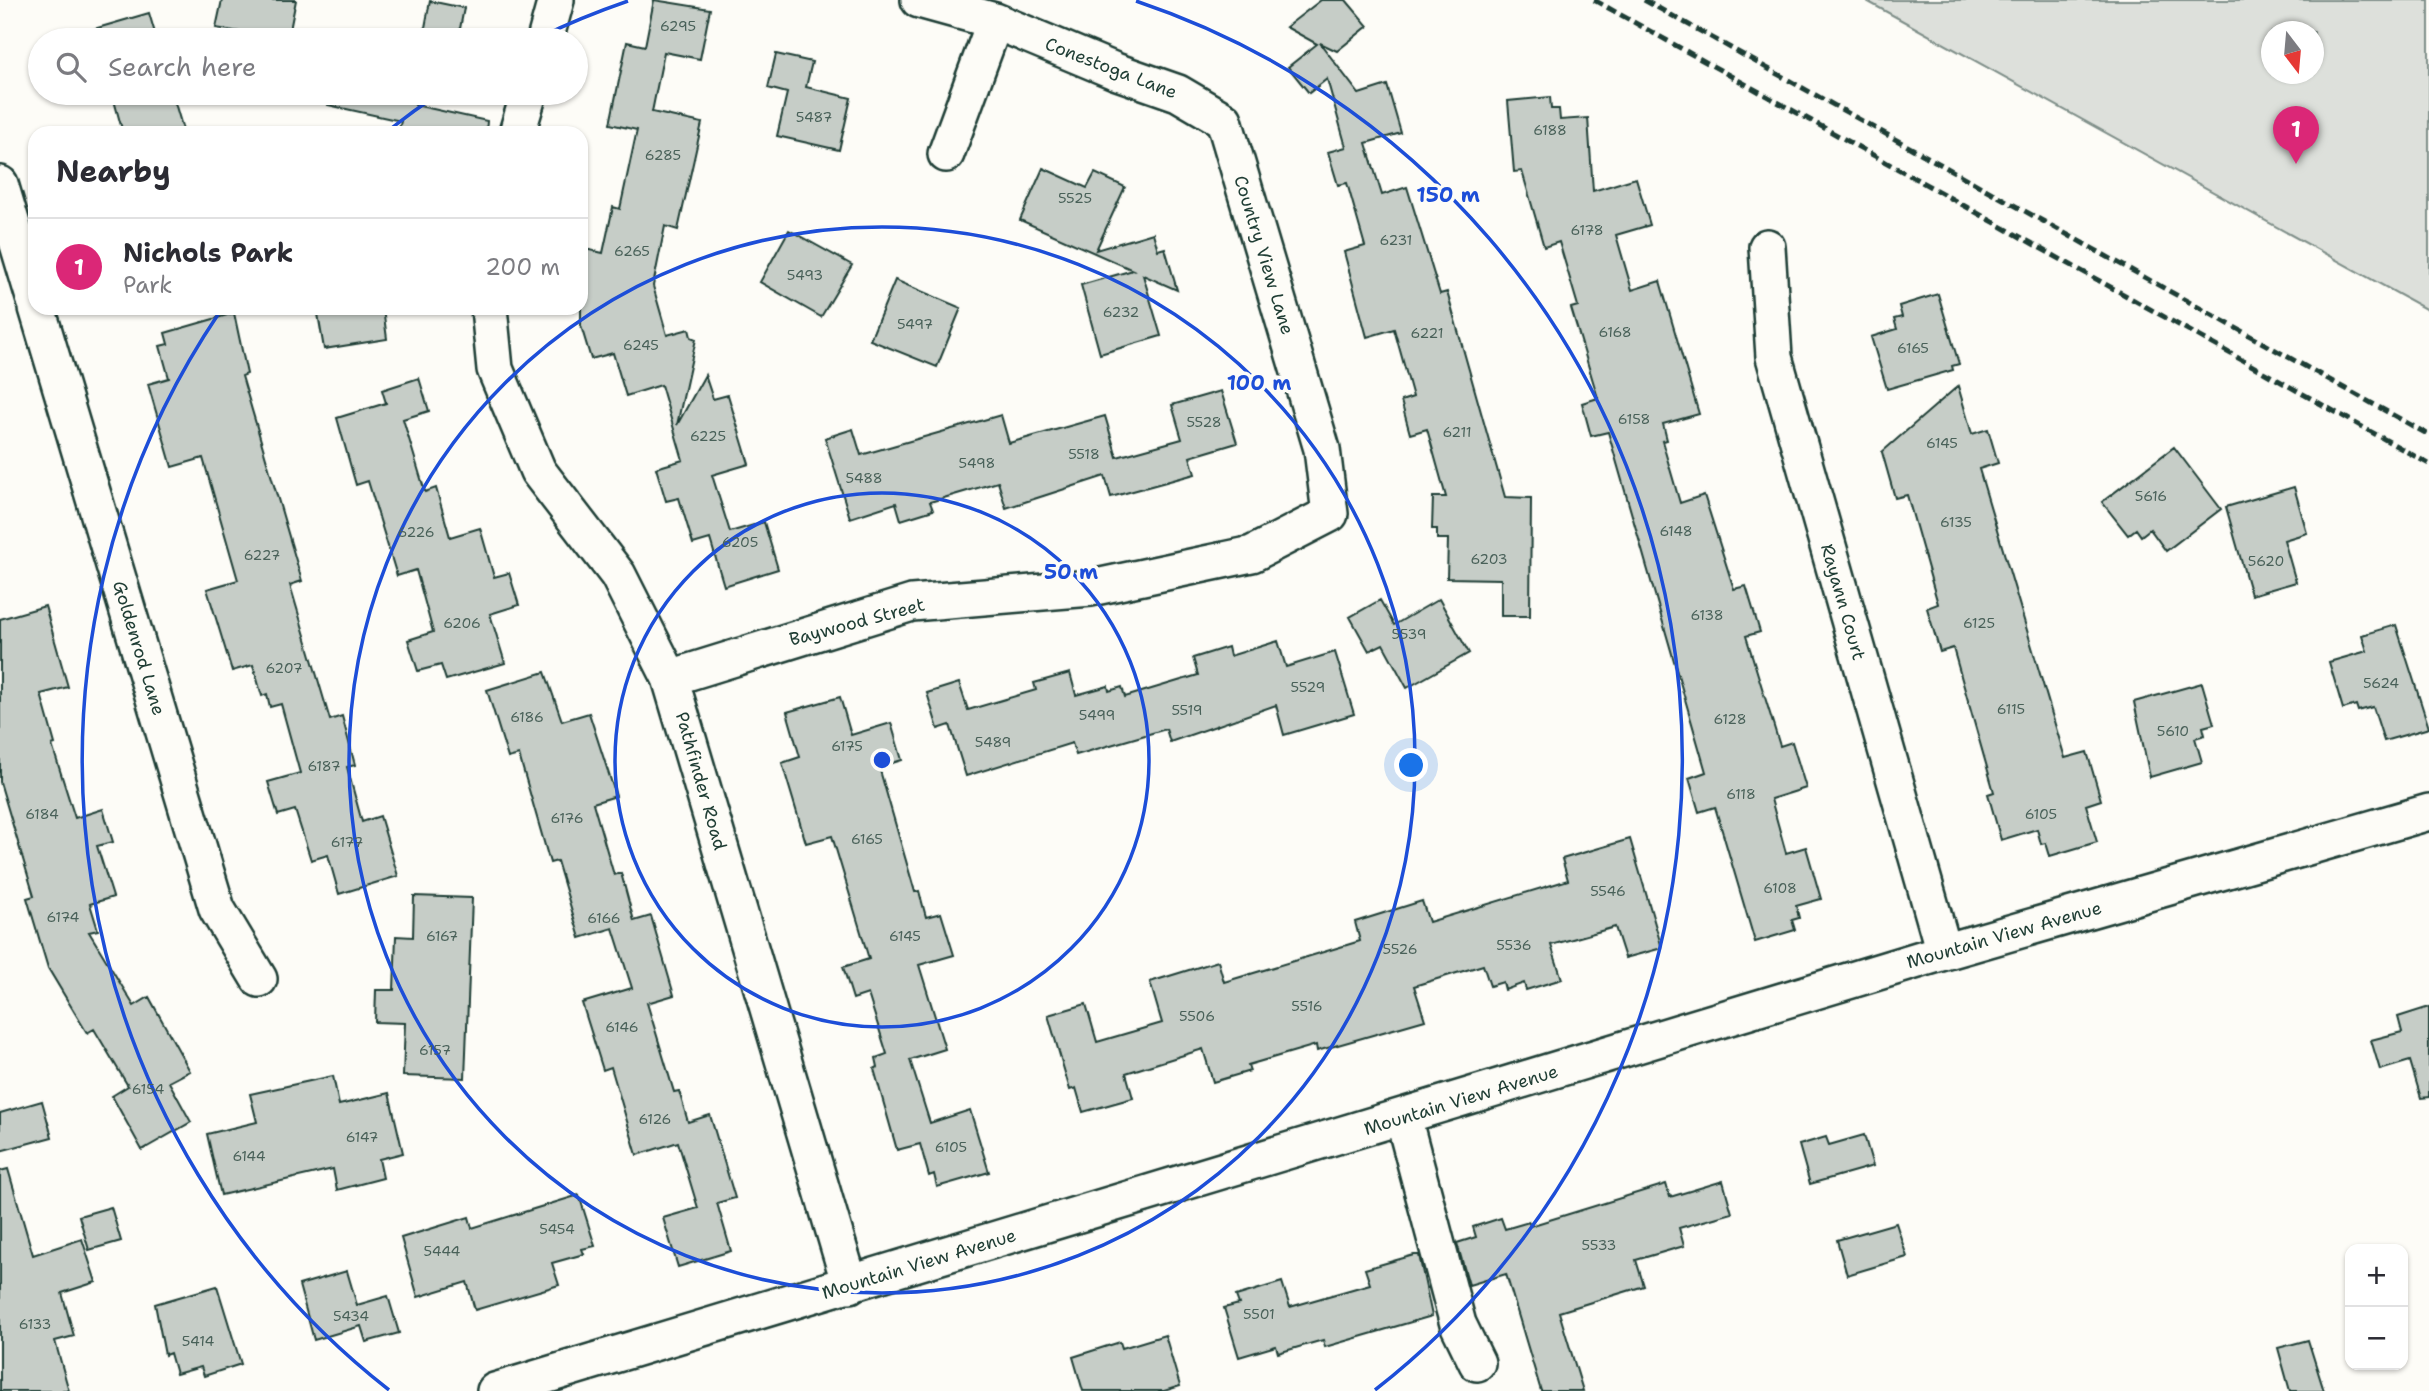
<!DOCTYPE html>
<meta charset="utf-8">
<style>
:root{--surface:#fff;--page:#f2f2f3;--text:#2b2b33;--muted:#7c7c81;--line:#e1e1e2;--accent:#db2777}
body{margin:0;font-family:"Shantell Sans",sans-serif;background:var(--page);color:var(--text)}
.controls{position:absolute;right:21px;bottom:21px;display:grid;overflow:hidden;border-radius:14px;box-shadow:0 2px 5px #0004}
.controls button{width:63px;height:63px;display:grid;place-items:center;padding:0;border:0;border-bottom:2px solid var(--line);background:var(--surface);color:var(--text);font:35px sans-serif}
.compass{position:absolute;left:2261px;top:21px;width:63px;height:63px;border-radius:50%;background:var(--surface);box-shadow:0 2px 5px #0004;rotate:164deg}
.you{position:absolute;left:1412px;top:766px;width:24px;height:24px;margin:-18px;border:5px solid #fff;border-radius:50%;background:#1a73e8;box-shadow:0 0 0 10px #1a73e833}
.badge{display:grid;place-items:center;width:46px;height:46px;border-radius:50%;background:var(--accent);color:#fff;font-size:23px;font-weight:700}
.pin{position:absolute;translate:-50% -58px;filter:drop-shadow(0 2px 4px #0008)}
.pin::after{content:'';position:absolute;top:37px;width:24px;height:21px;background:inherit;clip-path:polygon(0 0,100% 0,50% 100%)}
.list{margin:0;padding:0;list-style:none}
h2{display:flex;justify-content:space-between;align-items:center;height:91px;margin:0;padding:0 28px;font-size:30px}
h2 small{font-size:23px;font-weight:400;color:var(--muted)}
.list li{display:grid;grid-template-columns:46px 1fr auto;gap:21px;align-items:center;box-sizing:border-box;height:98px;padding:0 28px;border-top:2px solid var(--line)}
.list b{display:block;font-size:26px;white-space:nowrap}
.list p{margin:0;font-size:23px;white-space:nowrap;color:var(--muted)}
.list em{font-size:23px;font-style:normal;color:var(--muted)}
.icon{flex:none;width:38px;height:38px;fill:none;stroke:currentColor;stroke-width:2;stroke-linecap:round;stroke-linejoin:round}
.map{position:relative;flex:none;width:2429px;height:1391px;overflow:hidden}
.search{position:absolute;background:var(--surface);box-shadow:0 2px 5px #0004;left:28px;top:28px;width:560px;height:77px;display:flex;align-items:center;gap:18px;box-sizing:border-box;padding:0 24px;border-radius:38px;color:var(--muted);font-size:26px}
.panel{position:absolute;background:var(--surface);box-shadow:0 2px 5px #0004;left:28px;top:126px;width:560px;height:189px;border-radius:21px}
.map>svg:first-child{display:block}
.green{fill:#dde0db;stroke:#7e8e88;stroke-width:2;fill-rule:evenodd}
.building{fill:#c6cdc7;stroke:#1f3d34;stroke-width:2}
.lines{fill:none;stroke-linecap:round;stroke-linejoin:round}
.minor-casing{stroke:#1f3d34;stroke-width:40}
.minor{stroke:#fdfcf7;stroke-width:35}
.rail{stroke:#1f3d34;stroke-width:5;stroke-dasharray:10 5;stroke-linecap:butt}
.ring{fill:none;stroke:#1d4ed8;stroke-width:3.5}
.labels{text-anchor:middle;stroke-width:7;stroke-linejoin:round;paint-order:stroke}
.number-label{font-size:14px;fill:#496159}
.street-label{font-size:18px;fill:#1f3d34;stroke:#fdfcf7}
.centre{fill:#1d4ed8;stroke:#fdfcf7;stroke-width:3.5}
.ring-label{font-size:21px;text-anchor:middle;font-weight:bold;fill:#1d4ed8;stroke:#fdfcf7;stroke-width:7;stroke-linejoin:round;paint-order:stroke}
</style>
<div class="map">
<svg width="2429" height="1391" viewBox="0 0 2429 1391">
<rect width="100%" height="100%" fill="#fdfcf7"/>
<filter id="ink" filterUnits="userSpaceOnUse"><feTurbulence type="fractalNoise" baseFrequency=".0143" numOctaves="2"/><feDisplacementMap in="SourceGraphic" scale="14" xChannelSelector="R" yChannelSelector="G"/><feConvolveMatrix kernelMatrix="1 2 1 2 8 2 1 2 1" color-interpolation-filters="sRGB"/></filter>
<g filter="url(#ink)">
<path class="green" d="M 1865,0 L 2429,0 L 2429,311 ZM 2272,32 L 2314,32 L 2314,74 L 2272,74 Z"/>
<path class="building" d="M 222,0 L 296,0 L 288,40 L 216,28 Z
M 654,0 L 710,9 L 700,59 L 664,52 L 652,112 L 702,123 L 678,230 L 665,226 L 653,286 L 667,335 L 689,329 L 691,337 L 696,339 L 677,425 L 705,375 L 713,399 L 728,395 L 749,464 L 712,475 L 730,532 L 764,522 L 778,569 L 724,586 L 710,539 L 693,544 L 679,498 L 666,501 L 656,468 L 683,460 L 661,385 L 626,396 L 613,353 L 591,359 L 581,326 L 581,267 L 585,249 L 603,253 L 613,207 L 620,209 L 637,130 L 610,124 L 627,42 L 645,46 Z
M 1321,0 L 1346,0 L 1368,26 L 1337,51 L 1320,43 L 1359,94 L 1387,85 L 1401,133 L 1366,143 L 1382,195 L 1407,187 L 1440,294 L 1447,292 L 1505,497 L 1531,498 L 1530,616 L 1501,616 L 1501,579 L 1447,578 L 1448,539 L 1437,539 L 1437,529 L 1432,529 L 1433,497 L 1446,497 L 1427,429 L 1410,434 L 1401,401 L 1413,397 L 1394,329 L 1367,337 L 1344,252 L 1365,246 L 1347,183 L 1338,185 L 1328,152 L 1346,147 L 1327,79 L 1309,93 L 1288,67 L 1317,44 L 1286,27 Z
M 430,1 L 464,8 L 458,39 L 424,33 Z
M 149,13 L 157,40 L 97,40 L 94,29 Z
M 776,54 L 812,62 L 806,87 L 851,98 L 839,150 L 777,136 L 787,93 L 768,88 Z
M 112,93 L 172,93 L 184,133 L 123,133 Z
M 329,93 L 417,93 L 415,105 L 487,121 L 486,133 L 398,133 L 401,121 L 328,105 Z
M 1550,97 L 1551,109 L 1559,109 L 1560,120 L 1588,118 L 1593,191 L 1636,178 L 1650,225 L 1616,235 L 1632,290 L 1660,281 L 1699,414 L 1663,424 L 1667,440 L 1662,441 L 1680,503 L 1704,495 L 1734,589 L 1746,586 L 1760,632 L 1746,636 L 1780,746 L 1792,742 L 1806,788 L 1771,799 L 1786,853 L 1806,847 L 1821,899 L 1796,906 L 1799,918 L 1792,920 L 1795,930 L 1755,942 L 1715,807 L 1699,812 L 1689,778 L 1706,772 L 1608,432 L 1591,436 L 1582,403 L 1598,398 L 1571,308 L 1578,306 L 1559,242 L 1544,247 L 1522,171 L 1514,172 L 1508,101 Z
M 1043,168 L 1087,188 L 1095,173 L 1125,187 L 1096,250 L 1153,233 L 1158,250 L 1165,248 L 1177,290 L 1143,275 L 1161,336 L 1100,354 L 1081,285 L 1133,270 L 1020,220 Z
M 789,230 L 852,265 L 821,317 L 760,282 Z
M 895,280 L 961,308 L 937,367 L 870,340 Z
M 1938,294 L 1959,364 L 1952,366 L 1953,370 L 1887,389 L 1871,337 L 1897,329 L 1894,319 L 1902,317 L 1899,306 Z
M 317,308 L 383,308 L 387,339 L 324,349 Z
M 234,313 L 247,374 L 242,376 L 302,581 L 290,585 L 330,720 L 342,716 L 355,765 L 347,767 L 362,822 L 380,816 L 398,876 L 339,894 L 328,855 L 311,860 L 295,810 L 278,815 L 268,782 L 300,773 L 281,704 L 270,707 L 267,694 L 262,696 L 253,665 L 232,671 L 207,589 L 238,580 L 203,458 L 172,467 L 148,384 L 169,378 L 160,346 L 168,344 L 165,333 Z
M 419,378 L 429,411 L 403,419 L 425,492 L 436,488 L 450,537 L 480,528 L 494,577 L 509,573 L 519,605 L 490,614 L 505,663 L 446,680 L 441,665 L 418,671 L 408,640 L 433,632 L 416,570 L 397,576 L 368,481 L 356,485 L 337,418 L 386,403 L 382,390 Z
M 1958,386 L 1972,434 L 1988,429 L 1998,463 L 1979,469 L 2065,758 L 2087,752 L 2101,800 L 2086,805 L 2097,842 L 2050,856 L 2046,843 L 2041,844 L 2037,829 L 2001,840 L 1988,794 L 1994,792 L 1953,648 L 1940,652 L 1927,608 L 1938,604 L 1907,495 L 1895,498 L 1882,452 Z
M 1221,391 L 1237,443 L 1190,457 L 1195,474 L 1111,497 L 1105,476 L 1006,508 L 998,482 L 930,502 L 933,510 L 901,520 L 896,503 L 850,518 L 825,438 L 853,429 L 861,455 L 1001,415 L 1009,443 L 1105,416 L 1117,457 L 1182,439 L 1172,405 Z
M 2174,447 L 2221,509 L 2166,551 L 2150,529 L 2141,536 L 2136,529 L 2128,535 L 2102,502 Z
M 2294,487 L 2307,533 L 2284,540 L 2296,582 L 2251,595 L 2226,507 Z
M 1439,599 L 1469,653 L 1407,688 L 1383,644 L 1369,651 L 1350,617 L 1380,600 L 1394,625 Z
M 45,606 L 68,687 L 41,694 L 55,744 L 52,745 L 75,818 L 103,809 L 113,842 L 97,846 L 113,897 L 90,904 L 98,930 L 89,932 L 134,1006 L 149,997 L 190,1071 L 169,1082 L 191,1122 L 142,1150 L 112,1096 L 128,1086 L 94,1029 L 87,1033 L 48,968 L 27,898 L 34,896 L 0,782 L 0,619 Z
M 2396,625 L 2429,728 L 2384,741 L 2373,707 L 2358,711 L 2356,705 L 2343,709 L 2329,662 L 2367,651 L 2362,635 Z
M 1278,641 L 1286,667 L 1335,652 L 1354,714 L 1284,735 L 1276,705 L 1170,742 L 1166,729 L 1076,755 L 1072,743 L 966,776 L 950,725 L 938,729 L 927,693 L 959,683 L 968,710 L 1036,690 L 1034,683 L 1070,673 L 1076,695 L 1108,686 L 1109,691 L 1122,687 L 1125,697 L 1198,675 L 1193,658 L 1228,647 L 1230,656 Z
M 545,672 L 562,721 L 589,713 L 616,796 L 593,803 L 614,875 L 621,873 L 634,921 L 651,916 L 674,995 L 647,1003 L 674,1092 L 679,1091 L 688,1122 L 710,1115 L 735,1198 L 717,1203 L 731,1251 L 678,1267 L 663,1218 L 698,1208 L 678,1142 L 637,1155 L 611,1067 L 603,1070 L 582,1003 L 632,988 L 613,928 L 580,938 L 557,861 L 550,863 L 519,755 L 508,758 L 487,690 Z
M 2202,683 L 2214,724 L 2203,727 L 2205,735 L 2195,738 L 2202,762 L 2150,777 L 2134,702 Z
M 840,697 L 851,735 L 891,723 L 902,760 L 879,767 L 915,892 L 919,891 L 926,917 L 941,913 L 954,955 L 919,965 L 945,1049 L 910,1060 L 930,1123 L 970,1110 L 989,1172 L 937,1187 L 934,1174 L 929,1176 L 920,1144 L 897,1150 L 874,1069 L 878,1067 L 876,1058 L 887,1054 L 868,994 L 853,999 L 843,967 L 869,959 L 845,879 L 832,836 L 806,843 L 782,763 L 800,757 L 787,712 Z
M 1630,839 L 1662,948 L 1625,958 L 1615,927 L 1551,945 L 1562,979 L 1526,990 L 1524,983 L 1505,990 L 1503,982 L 1490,986 L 1483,965 L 1414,986 L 1425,1020 L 1317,1051 L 1316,1045 L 1248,1065 L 1250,1071 L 1213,1082 L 1203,1049 L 1126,1073 L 1133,1098 L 1083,1112 L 1076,1088 L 1070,1090 L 1048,1015 L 1086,1004 L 1097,1042 L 1162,1023 L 1150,982 L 1218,961 L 1224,982 L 1360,941 L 1355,922 L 1422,901 L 1429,922 L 1568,880 L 1562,859 Z
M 414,896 L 472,898 L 465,1078 L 403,1076 L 405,1023 L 375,1022 L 376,990 L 394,990 L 396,936 L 413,937 Z
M 2429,1007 L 2429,1097 L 2421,1098 L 2410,1061 L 2380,1070 L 2371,1040 L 2402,1032 L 2398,1017 Z
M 333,1076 L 339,1105 L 389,1093 L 403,1153 L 379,1159 L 383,1178 L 337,1190 L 333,1169 L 221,1195 L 207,1134 L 257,1122 L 250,1094 Z
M 42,1101 L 52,1137 L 0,1151 L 0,1113 Z
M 1864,1135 L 1873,1166 L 1810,1184 L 1799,1145 L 1826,1137 L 1829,1145 Z
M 8,1169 L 33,1255 L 82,1239 L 96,1282 L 62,1293 L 74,1336 L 55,1341 L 69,1391 L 0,1391 L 0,1171 Z
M 1723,1181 L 1732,1213 L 1679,1228 L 1684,1246 L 1636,1260 L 1644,1286 L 1559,1312 L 1583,1391 L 1541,1391 L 1506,1274 L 1469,1285 L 1457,1243 L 1476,1237 L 1473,1227 L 1501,1218 L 1505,1229 L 1529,1222 L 1530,1226 L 1666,1184 L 1670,1197 Z
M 579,1195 L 595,1246 L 582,1249 L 584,1254 L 552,1263 L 559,1285 L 475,1310 L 467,1282 L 418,1297 L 401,1238 L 469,1217 L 472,1228 Z
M 111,1207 L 121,1241 L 89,1250 L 79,1216 Z
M 1896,1223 L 1907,1257 L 1847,1275 L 1837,1240 Z
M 1414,1255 L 1419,1255 L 1432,1316 L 1325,1347 L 1323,1340 L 1278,1353 L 1276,1346 L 1239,1357 L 1224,1308 L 1239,1304 L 1236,1296 L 1282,1282 L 1290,1307 L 1370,1284 L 1365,1269 Z
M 347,1271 L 357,1305 L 388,1296 L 399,1333 L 366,1342 L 361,1326 L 314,1340 L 299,1285 Z
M 217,1286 L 241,1364 L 204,1376 L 201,1367 L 176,1374 L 170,1353 L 165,1355 L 155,1304 Z
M 1165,1335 L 1180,1386 L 1164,1391 L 1083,1391 L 1073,1357 L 1120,1342 L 1122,1348 Z
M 2308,1340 L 2324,1391 L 2290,1391 L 2278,1348 Z"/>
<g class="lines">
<g class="minor-casing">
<path id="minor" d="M 545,40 L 556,0
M 517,133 L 529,93
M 946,154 L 995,21
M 0,184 L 35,301
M 1767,247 L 1774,357 L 1944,952
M 37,308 L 217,909 L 259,979
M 489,308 L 495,369 L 538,471 L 618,575 L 670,678 L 850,1285
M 670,678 L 912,603 L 1091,588 L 1252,554 L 1330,514 L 1322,449 L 1224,120 L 1178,93 L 1115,71 L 995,21 L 919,0
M 1403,1117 L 1458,1324 L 1477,1363
M 495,1391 L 1944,952 L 2429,812"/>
</g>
<use href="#minor" class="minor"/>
<path class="rail" d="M 1594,0 L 2429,464
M 1644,0 L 2429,435"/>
</g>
</g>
<g class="ring">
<circle cx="882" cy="760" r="267"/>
<circle cx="882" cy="760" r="533"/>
<path d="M389 1390A800 800 0 0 1 219 313M389 130A800 800 0 0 1 440 93M538 38A800 800 0 0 1 628 1M1136 1A800 800 0 0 1 1375 1390"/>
</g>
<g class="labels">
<g class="number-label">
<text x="678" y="31">6295</text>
<text x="814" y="122">5487</text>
<text x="1550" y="135">6188</text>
<text x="663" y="160">6285</text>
<text x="1075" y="203">5525</text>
<text x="1587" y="235">6178</text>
<text x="1396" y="245">6231</text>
<text x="632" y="256">6265</text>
<text x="805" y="280">5493</text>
<text x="1121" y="317">6232</text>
<text x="915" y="329">5497</text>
<text x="1615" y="337">6168</text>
<text x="1427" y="338">6221</text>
<text x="641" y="350">6245</text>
<text x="1913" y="353">6165</text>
<text x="1634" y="424">6158</text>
<text x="1204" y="427">5528</text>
<text x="1457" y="437">6211</text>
<text x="708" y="441">6225</text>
<text x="1942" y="448">6145</text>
<text x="1084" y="459">5518</text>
<text x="977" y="468">5498</text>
<text x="864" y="483">5488</text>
<text x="2151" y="501">5616</text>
<text x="1956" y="527">6135</text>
<text x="1676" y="536">6148</text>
<text x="416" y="537">6226</text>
<text x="740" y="547">6205</text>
<text x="262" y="560">6227</text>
<text x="1489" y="564">6203</text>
<text x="2266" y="566">5620</text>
<text x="1707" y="620">6138</text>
<text x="462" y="628">6206</text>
<text x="1979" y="628">6125</text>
<text x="1409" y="639">5539</text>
<text x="284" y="673">6207</text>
<text x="2381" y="688">5624</text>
<text x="1308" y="692">5529</text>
<text x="2011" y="714">6115</text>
<text x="1187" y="715">5519</text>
<text x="1097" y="720">5499</text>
<text x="527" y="722">6186</text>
<text x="1730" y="724">6128</text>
<text x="2173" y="736">5610</text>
<text x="993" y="747">5489</text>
<text x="847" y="751">6175</text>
<text x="324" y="771">6187</text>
<text x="1741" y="799">6118</text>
<text x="42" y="819">6184</text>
<text x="2041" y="819">6105</text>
<text x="567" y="823">6176</text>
<text x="867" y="844">6165</text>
<text x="347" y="847">6177</text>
<text x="1780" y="893">6108</text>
<text x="1608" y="896">5546</text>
<text x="63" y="922">6174</text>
<text x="604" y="923">6166</text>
<text x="442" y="941">6167</text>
<text x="905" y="941">6145</text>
<text x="1514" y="950">5536</text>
<text x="1400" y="954">5526</text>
<text x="1307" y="1011">5516</text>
<text x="1197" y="1021">5506</text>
<text x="622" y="1032">6146</text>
<text x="435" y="1055">6157</text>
<text x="148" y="1094">6154</text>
<text x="655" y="1124">6126</text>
<text x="362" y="1142">6147</text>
<text x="951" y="1152">6105</text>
<text x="249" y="1161">6144</text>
<text x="557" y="1234">5454</text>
<text x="1599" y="1250">5533</text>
<text x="442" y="1256">5444</text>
<text x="1259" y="1319">5501</text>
<text x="351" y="1321">5434</text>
<text x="35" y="1329">6133</text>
<text x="198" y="1346">5414</text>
</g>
<g class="street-label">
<text transform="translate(1111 68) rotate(21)" y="6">Conestoga Lane</text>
<text transform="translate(1264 255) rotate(73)" y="6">Country View Lane</text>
<text transform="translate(1843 602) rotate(74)" y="6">Rayann Court</text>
<text transform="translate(857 622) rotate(-15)" y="6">Baywood Street</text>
<text transform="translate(139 648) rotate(73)" y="6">Goldenrod Lane</text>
<text transform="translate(701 781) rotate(74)" y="6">Pathfinder Road</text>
<text transform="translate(2004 935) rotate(-16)" y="6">Mountain View Avenue</text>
<text transform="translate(1461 1100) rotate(-17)" y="6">Mountain View Avenue</text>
<text transform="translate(919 1264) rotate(-17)" y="6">Mountain View Avenue</text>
</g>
</g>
<circle cx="882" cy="760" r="10" class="centre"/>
<g class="ring-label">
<text x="1448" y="202">150 m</text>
<text x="1259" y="390">100 m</text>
<text x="1071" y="579">50 m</text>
</g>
</svg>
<div class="controls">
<button>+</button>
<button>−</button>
</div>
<svg class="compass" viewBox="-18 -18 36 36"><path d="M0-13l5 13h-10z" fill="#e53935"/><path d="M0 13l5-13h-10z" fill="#7c7c81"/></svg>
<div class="you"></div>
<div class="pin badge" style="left:2296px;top:164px">1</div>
<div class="search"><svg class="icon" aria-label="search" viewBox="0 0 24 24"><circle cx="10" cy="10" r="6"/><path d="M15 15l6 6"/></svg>Search here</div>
<section class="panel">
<h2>Nearby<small></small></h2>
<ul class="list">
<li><span class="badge">1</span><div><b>Nichols Park</b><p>Park</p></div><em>200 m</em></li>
</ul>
</section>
</div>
